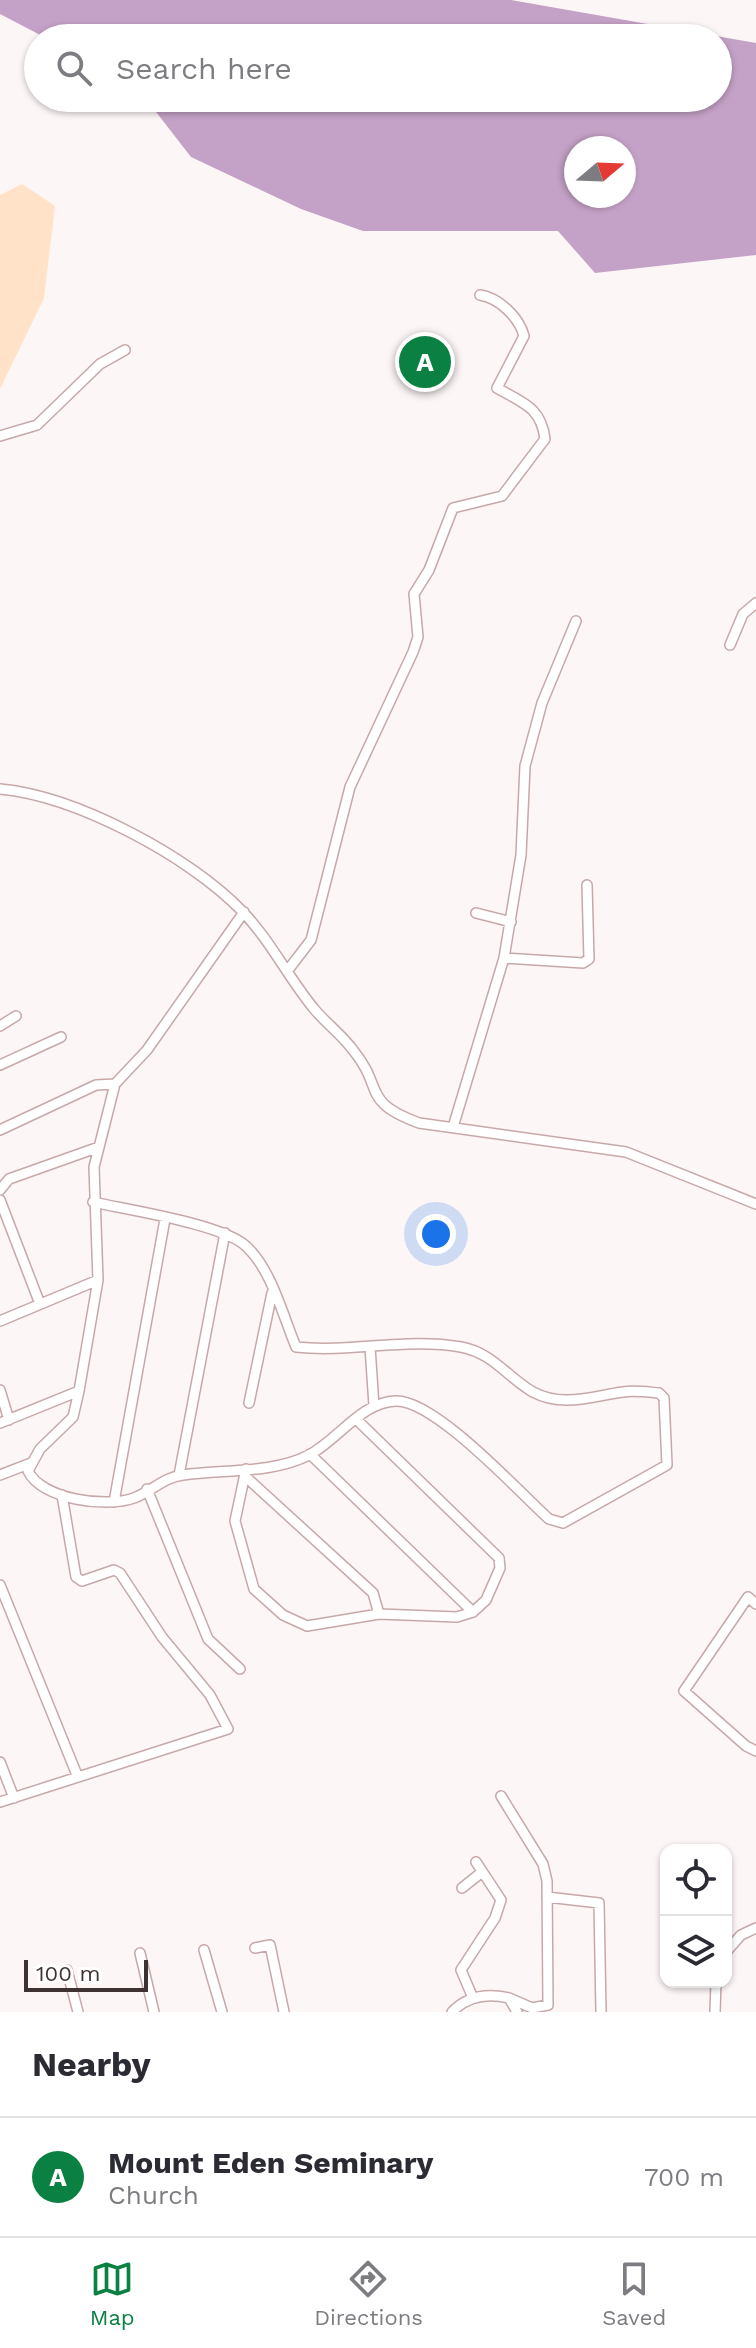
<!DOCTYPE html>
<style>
:root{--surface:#fff;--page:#f7f7f7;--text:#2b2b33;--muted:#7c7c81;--line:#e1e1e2;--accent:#0b8043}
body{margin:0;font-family:"Work Sans",sans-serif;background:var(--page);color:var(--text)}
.controls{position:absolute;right:24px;bottom:24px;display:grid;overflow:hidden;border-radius:16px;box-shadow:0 2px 6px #0004}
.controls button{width:72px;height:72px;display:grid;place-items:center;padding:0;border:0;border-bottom:2px solid var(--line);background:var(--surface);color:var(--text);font:40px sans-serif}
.compass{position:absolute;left:564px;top:136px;width:72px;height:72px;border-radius:50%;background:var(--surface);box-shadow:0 2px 6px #0004;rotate:71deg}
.scale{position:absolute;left:24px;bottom:20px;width:124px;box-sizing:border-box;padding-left:8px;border:4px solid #3e3232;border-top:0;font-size:22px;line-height:28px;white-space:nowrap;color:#3e3232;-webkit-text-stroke:6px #fff;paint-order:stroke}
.you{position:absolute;left:436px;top:1234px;width:28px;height:28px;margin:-20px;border:6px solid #fff;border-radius:50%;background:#1a73e8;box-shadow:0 0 0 12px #1a73e833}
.badge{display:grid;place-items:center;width:52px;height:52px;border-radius:50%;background:var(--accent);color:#fff;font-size:26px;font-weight:700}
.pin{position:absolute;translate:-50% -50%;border:4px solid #fff;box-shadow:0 2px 8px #0006}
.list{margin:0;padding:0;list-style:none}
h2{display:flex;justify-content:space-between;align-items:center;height:104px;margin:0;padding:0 32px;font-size:34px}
h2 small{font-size:26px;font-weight:400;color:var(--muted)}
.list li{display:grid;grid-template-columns:52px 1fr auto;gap:24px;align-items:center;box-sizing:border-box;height:120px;padding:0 32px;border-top:2px solid var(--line)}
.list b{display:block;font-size:30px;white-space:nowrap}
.list p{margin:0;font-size:26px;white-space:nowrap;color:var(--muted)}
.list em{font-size:26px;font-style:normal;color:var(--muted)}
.icon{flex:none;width:44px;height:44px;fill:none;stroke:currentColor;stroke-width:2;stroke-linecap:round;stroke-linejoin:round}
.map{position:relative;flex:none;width:756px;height:2012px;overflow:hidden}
.search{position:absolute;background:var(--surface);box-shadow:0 2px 6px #0004;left:24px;right:24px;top:24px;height:88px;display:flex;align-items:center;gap:20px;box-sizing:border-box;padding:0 28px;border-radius:44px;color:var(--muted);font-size:30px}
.sheet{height:224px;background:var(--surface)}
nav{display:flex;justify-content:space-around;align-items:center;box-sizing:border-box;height:112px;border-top:2px solid var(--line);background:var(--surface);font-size:22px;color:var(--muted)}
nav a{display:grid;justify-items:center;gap:4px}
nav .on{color:var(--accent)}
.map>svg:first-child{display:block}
.green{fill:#ffe2c7}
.water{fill:#c4a1c6;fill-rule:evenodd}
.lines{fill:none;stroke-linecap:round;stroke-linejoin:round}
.minor-casing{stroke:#c7a8a9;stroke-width:12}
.minor{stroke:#fff;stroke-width:9}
</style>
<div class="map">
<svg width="756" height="2012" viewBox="0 0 756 2012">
<rect width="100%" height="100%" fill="#fdf6f6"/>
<path class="green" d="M 22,184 L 55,206 L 44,298 L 0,389 L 0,195 Z"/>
<path class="water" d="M 0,0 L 511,0 L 756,43 L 756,255 L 595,273 L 558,231 L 363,231 L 301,209 L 191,157 L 153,108 L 140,98 L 718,98 L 718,38 L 46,38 L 0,14 ZM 576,148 L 624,148 L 624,196 L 576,196 Z"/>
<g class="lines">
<g class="minor-casing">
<path id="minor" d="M 0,436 L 37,425 L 100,364 L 125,350
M 730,645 L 743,614 L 756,603
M 0,789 C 76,796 189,856 242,911 C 271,941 289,979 315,1010 C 327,1024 342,1035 353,1050 C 385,1089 360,1101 419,1123 L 626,1152 L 756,1204
M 476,913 L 511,922
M 504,958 L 583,963 L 589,959 L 587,885
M 288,970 L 311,940 L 350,787 L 413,652 L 418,637 L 414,594 L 429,570 L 453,508 L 502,496 L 545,439 C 541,407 523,403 497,388 L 524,336 C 519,317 499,298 480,295
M 0,1026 L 16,1016
M 0,1065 L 61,1037
M 453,1127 L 504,958 L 521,855 L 525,766 L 542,703 L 576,621
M 0,1130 L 96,1085 L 115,1084
M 0,1190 L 9,1179 L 99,1147
M 0,1200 L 40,1304
M 93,1202 C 127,1210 224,1224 247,1247 C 272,1271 283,1316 296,1347 C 351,1353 407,1337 461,1347 C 493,1353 507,1377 533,1392 C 563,1408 592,1396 623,1392 C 634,1390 647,1392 659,1393 L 664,1398 L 667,1465 L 563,1523 L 549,1519 C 518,1491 435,1400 396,1401 C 361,1402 339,1439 309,1455 C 272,1474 224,1469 183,1475 C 164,1477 152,1491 134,1498 C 107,1508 42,1500 28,1471 L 40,1449 L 73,1417 L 79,1391 L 98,1280 L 94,1167 L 115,1084 L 147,1050 L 244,912
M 0,1321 L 98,1280
M 370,1347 L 374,1406
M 0,1390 L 9,1420
M 249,1403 L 272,1293
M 0,1423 L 79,1391
M 310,1454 L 473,1612
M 246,1469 L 235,1521 L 254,1589 L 283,1615 L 307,1626 L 379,1614 L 457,1617 L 473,1612 L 486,1600 L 500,1568 L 499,1558 L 356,1419
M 0,1475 L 31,1463
M 179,1475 L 225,1233
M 247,1478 L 373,1593 L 379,1614
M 147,1489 L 208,1639 L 240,1669
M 114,1502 L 165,1219
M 0,1585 L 77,1775
M 756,1604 L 748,1597 L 684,1691 L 746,1746 L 756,1751
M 0,1762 L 14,1798
M 501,1796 L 543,1864 L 547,1881 L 548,2005 L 532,2008 L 509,1998
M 0,1802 L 228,1729 L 210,1695 L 162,1637 L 120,1573 L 114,1570 L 82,1581 L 76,1577 L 62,1495
M 462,1888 L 482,1872
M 547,1897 L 599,1903 L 601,2012
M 255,1948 L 270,1945 L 284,2012
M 204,1950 L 222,2012
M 726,1952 L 741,1935 L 756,1928
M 140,1953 L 154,2012
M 67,1970 L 78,2012
M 473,1998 L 461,1970 L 495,1918 L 501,1900 L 476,1862
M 452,2012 C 468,1995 488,1993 509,1998 L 517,2012
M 715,2012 L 716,1982"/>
</g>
<use href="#minor" class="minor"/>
</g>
</svg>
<div class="controls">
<button><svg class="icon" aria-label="locate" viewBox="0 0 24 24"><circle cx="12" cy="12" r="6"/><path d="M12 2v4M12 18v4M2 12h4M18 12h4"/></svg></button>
<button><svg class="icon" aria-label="layers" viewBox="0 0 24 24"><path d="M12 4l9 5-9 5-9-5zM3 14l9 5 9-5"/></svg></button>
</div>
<svg class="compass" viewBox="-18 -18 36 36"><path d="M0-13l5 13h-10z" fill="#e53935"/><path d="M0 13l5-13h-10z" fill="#7c7c81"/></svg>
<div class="scale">100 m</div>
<div class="you"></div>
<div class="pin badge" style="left:425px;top:362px">A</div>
<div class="search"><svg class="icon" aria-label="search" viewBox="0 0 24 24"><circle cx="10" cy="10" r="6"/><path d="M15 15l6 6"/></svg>Search here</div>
</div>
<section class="sheet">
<h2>Nearby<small></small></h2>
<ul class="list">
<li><span class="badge">A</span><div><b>Mount Eden Seminary</b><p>Church</p></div><em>700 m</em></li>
</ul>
</section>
<nav>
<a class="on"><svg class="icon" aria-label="map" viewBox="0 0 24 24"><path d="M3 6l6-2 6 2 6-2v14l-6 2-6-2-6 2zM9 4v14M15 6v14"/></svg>Map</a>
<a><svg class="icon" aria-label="directions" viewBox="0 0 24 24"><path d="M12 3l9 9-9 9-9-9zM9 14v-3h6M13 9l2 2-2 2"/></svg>Directions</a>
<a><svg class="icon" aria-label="saved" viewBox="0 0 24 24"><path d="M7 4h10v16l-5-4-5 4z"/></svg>Saved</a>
</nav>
